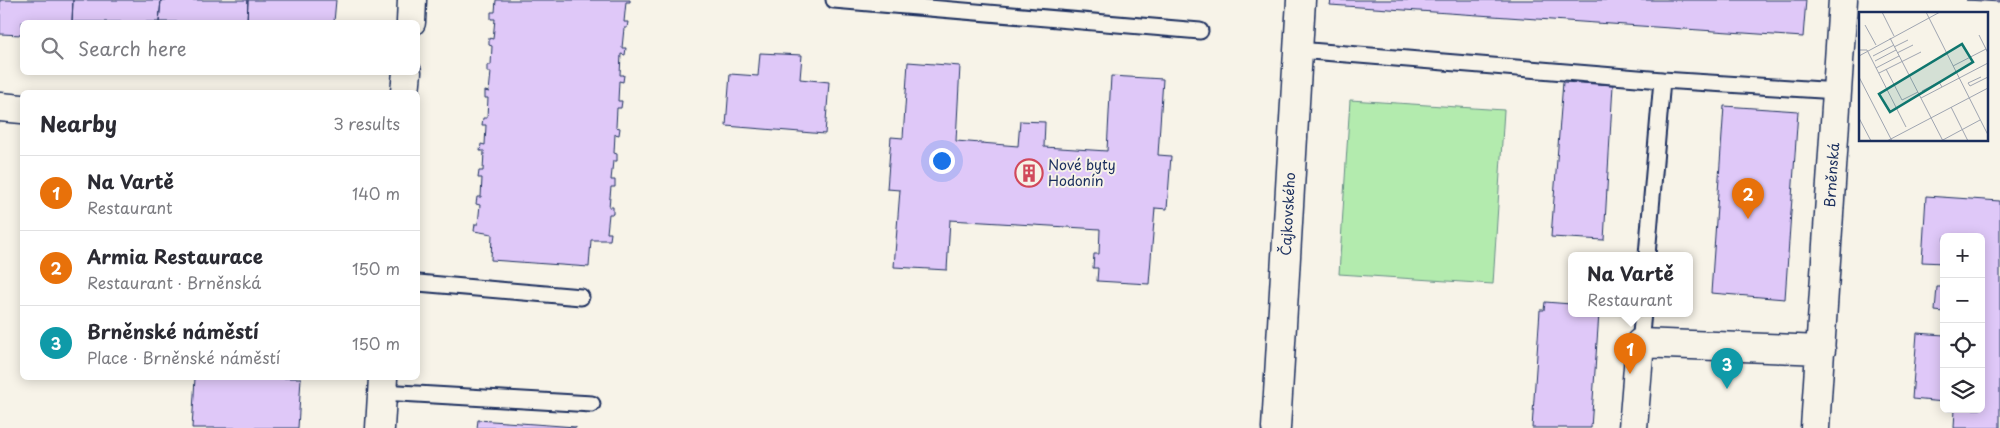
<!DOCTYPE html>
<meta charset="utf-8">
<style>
:root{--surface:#fff;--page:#f2f2f3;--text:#2b2b33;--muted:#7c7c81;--line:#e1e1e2;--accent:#d1495b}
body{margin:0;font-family:"Playpen Sans",sans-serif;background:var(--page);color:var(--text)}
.controls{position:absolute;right:15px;bottom:15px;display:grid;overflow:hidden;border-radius:8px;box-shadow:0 2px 12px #0003}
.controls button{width:45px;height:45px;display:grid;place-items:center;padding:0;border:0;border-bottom:1px solid var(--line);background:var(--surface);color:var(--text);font:25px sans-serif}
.you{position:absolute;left:941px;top:160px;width:18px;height:18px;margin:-12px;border:4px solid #fff;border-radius:50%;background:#1a73e8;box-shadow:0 0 0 8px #1a73e833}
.badge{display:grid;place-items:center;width:32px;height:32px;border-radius:50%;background:var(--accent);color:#fff;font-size:16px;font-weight:700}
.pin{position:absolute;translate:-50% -41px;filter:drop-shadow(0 1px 2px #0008)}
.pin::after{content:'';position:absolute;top:26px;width:18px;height:15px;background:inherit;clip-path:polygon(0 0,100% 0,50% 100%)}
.popup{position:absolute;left:1568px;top:252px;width:125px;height:65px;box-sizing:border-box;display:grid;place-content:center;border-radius:8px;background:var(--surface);filter:drop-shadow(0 1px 4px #0005);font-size:16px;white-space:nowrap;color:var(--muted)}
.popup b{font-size:19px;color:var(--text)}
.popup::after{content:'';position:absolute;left:50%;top:100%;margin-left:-10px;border:10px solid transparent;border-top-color:var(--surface)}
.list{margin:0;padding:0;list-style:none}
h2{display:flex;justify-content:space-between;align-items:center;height:65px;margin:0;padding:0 20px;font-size:21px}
h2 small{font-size:16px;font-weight:400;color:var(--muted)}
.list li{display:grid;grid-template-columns:32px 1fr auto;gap:15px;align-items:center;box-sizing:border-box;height:75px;padding:0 20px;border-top:1px solid var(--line)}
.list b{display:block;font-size:19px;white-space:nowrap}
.list p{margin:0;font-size:16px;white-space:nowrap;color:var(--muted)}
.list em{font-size:16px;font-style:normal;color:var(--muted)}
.icon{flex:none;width:28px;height:28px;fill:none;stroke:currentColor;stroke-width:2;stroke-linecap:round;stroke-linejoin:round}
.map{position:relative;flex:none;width:2000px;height:428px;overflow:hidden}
.search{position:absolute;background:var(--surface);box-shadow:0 2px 12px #0003;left:20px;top:20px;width:400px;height:55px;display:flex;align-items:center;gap:12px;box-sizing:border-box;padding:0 18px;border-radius:8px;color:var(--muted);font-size:19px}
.panel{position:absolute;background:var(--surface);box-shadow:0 2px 12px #0003;left:20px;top:90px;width:400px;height:290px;border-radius:8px}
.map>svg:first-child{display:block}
.green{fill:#b3ebae;stroke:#678d86}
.building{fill:#dfc8f8;stroke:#1b2f5e}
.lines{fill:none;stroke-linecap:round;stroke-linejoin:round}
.service-casing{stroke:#1b2f5e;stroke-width:19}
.minor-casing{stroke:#1b2f5e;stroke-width:31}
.service{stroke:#f7f3e8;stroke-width:15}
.minor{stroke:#f7f3e8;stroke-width:28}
.labels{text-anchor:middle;stroke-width:4;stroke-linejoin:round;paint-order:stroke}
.poi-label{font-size:14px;fill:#1b2f5e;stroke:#f7f3e8;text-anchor:start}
.street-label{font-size:14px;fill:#1b2f5e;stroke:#f7f3e8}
.inset-road{fill:none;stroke:#9fa5b1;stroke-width:1}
.view{fill:#0f766e;fill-opacity:0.15;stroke:#0f766e;stroke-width:2.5}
.inset-edge{fill:none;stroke:#1b2f5e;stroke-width:2.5}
</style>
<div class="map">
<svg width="2000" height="428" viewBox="0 0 2000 428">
<rect width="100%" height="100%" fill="#f7f3e8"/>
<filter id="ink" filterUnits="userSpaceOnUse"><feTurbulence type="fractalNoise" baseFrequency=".02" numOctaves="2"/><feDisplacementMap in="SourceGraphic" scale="10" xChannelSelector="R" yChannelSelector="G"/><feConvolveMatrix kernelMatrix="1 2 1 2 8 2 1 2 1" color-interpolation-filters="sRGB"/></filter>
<g filter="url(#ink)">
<path class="green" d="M 1350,100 L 1504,110 L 1493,284 L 1339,274 Z"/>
<path class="building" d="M 0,0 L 73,0 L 72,22 L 22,22 L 22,35 L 0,34 Z
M 73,0 L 161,0 L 159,22 L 72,22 Z
M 161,0 L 248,0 L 247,22 L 159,22 Z
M 248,0 L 336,0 L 334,22 L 247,22 Z
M 496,0 L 630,0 L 630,2 L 626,2 L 624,22 L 628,22 L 627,28 L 624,28 L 622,48 L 626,48 L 625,55 L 621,54 L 620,75 L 624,75 L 623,82 L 619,81 L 618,101 L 622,101 L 621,108 L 617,108 L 616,127 L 620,128 L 619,135 L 615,134 L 614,153 L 617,154 L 617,161 L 613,161 L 611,180 L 615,180 L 615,187 L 611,187 L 609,207 L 613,207 L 613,214 L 609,214 L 607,233 L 611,233 L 610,240 L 591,240 L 589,267 L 491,260 L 492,234 L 474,231 L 475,224 L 478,224 L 480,205 L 476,204 L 477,197 L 481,197 L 482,178 L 478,178 L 479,171 L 483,171 L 484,151 L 480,151 L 481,144 L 485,145 L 486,125 L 482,125 L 483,118 L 487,118 L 488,98 L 485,98 L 485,91 L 489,92 L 491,72 L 487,72 L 487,65 L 491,65 L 492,46 L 489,45 L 489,38 L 493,39 L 495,19 L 491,19 L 491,12 L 495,12 Z
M 1331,0 L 1806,0 L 1803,37 L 1330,5 Z
M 1966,0 L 2000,0 L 2000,2 Z
M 760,53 L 802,55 L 800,79 L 829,82 L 825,134 L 726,126 L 730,74 L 758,76 Z
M 908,62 L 960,66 L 956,141 L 1018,146 L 1020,121 L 1045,122 L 1044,147 L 1107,151 L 1111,76 L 1163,79 L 1158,155 L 1171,156 L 1167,209 L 1155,208 L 1149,284 L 1097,281 L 1098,268 L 1093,268 L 1094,254 L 1099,254 L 1100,229 L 950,220 L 947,270 L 894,267 L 900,190 L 887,189 L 891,137 L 903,138 Z
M 1563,82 L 1613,85 L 1604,240 L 1551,237 Z
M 1724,106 L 1798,111 L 1785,299 L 1711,293 Z
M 1926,196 L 2000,201 L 2000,428 L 1954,428 L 1955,409 L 1981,409 L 1981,237 L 1944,237 L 1944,263 L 1922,262 Z
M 1937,287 L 1944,287 L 1944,312 L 1935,311 Z
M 1545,302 L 1571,304 L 1571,313 L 1599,313 L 1591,428 L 1532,428 L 1540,310 L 1544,310 Z
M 1917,333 L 1944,335 L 1944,402 L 1912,399 Z
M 195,378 L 301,378 L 298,428 L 192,428 Z
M 478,420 L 576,427 L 576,428 L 477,428 Z"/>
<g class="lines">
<g class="service-casing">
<path id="service" d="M 834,0 L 1200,31
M 1298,50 L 1662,80 L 1647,255
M 1662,80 L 1838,91
M 418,283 L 581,297
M 1640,343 L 1643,313
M 382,392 L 592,404"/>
</g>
<g class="minor-casing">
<path id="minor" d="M 411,22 L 412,0
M 405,92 L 407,72
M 0,107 L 22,109
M 380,428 L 383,378
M 1276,428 L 1301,0
M 1633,428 L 1640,343 L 1821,350
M 1815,428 L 1843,0"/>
</g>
<use href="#service" class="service"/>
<use href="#minor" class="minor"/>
</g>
</g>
<defs>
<g id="building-ring" transform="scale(1.4375)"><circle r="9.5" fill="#f7f3e8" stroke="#d1495b" stroke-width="1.5"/><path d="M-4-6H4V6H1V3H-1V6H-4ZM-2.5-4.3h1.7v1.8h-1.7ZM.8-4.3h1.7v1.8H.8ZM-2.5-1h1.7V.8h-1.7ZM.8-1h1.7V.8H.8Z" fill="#d1495b"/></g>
</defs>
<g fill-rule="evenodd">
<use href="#building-ring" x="1029" y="173"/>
</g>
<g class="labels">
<g class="poi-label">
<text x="1048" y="170">Nové byty<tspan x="1048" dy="16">Hodonín</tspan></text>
</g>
<g class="street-label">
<text transform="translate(1832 175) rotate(-86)" y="5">Brněnská</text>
<text transform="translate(1288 214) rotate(-87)" y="5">Čajkovského</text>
</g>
</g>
<g transform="translate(1859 12)">
<rect width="129" height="129" fill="#f7f3e8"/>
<path class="inset-road" d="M 23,0 L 35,24M 67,0 L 129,123M 6,13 L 17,33M 120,23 L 127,37M 31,26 L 84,129M 35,35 L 49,28M 0,38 L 8,38 L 47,115M 38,41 L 54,33M 0,44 L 81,0M 14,44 L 35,33M 16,49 L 37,38M 94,54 L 127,37 L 129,41M 17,56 L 40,44M 27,57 L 43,88 L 59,80M 20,61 L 62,40M 0,65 L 33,129M 122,65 L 109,71 L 111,74 L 129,65M 63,79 L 80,70 L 83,75M 62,86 L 129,51M 92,95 L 109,129M 0,106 L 12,129M 28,129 L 129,76M 82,129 L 121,108"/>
<path class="view" d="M 103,32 L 114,50 L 31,100 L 20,82 Z"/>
<rect width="129" height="129" class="inset-edge"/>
</g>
</svg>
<div class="controls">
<button>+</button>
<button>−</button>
<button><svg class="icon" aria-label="locate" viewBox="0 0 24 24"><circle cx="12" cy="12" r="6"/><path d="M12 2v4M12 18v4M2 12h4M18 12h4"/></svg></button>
<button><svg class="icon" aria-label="layers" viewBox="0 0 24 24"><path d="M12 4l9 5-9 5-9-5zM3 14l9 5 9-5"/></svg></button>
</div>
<div class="you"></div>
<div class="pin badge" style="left:1630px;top:374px;background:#e8710a">1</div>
<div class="popup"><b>Na Vartě</b>Restaurant</div>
<div class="pin badge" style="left:1748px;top:219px;background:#e8710a">2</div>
<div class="pin badge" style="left:1727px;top:389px;background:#0f9aa8">3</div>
<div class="search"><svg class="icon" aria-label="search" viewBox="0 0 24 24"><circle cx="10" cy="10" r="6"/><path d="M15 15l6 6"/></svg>Search here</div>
<section class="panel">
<h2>Nearby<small>3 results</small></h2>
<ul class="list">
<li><span class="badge" style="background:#e8710a">1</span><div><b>Na Vartě</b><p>Restaurant</p></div><em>140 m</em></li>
<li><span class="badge" style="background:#e8710a">2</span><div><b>Armia Restaurace</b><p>Restaurant · Brněnská</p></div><em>150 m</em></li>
<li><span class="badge" style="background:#0f9aa8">3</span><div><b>Brněnské náměstí</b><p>Place · Brněnské náměstí</p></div><em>150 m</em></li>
</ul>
</section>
</div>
